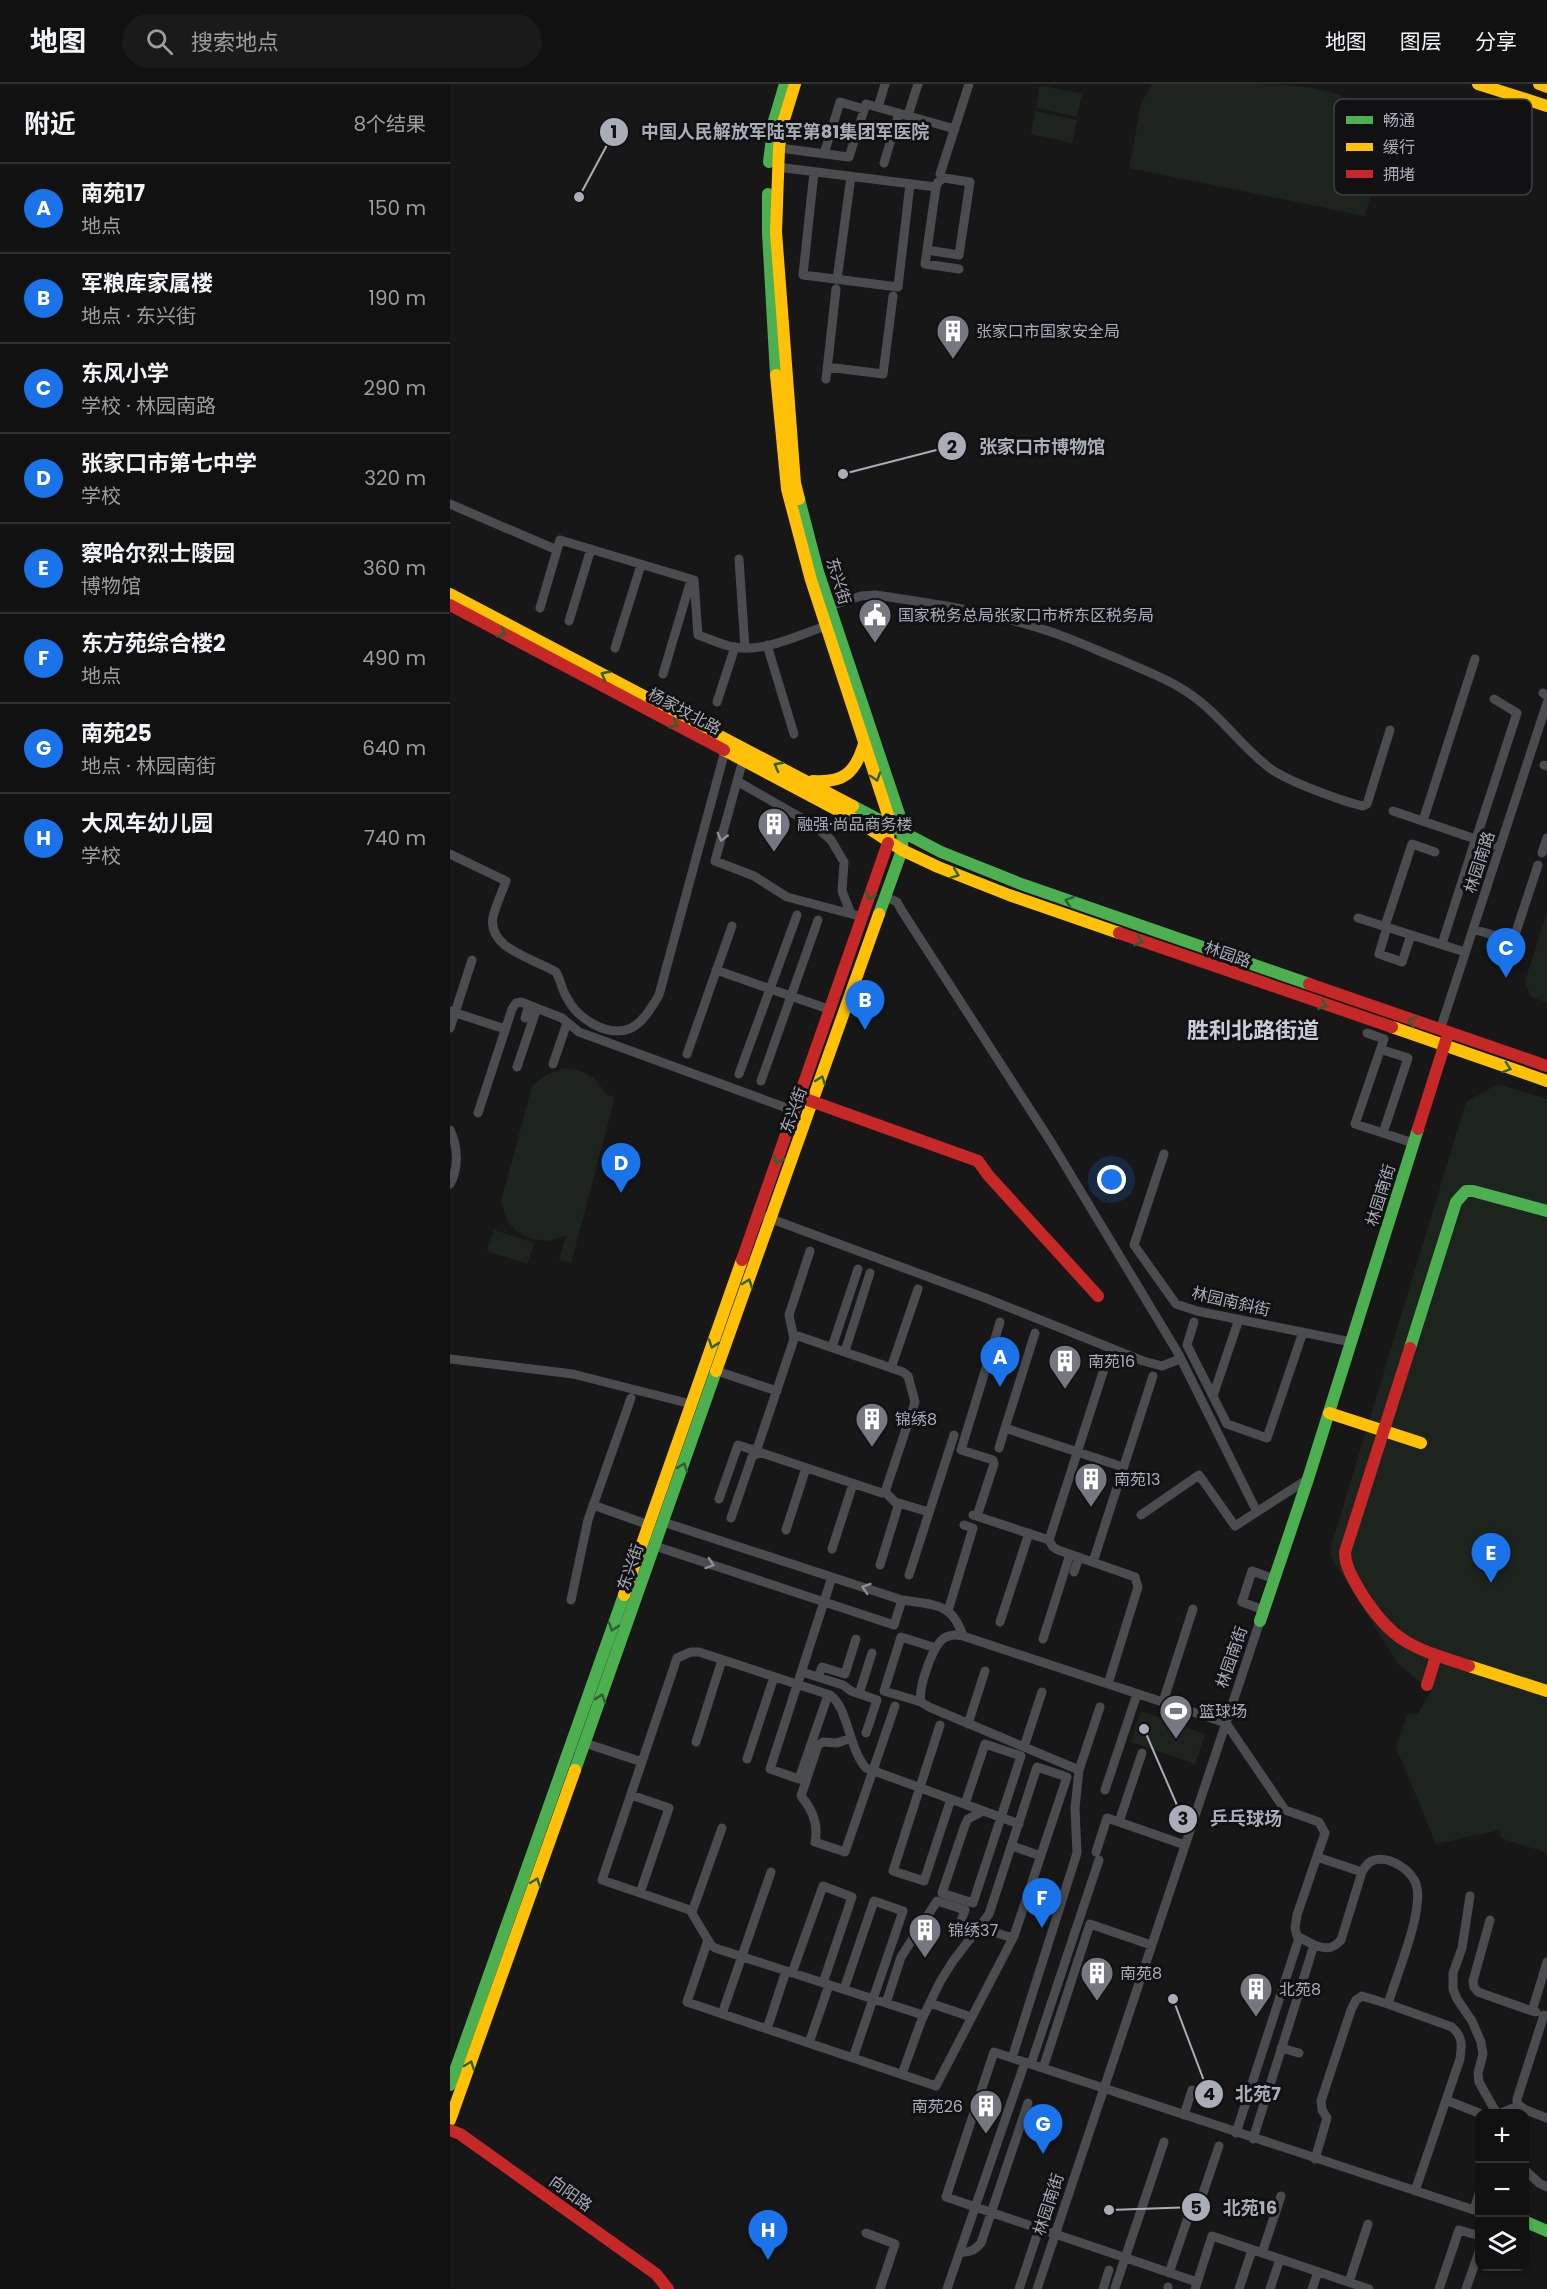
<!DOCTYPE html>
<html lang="zh">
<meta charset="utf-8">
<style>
:root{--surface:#111;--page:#1a1a1a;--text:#f1f3f6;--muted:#9c9d9f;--line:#303131;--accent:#1a73e8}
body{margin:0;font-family:Poppins,"Noto Sans SC",sans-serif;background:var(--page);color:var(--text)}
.controls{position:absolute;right:18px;bottom:18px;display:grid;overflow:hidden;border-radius:12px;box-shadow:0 2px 4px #0004}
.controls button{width:54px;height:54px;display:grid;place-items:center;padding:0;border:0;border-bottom:2px solid var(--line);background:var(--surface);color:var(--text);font:30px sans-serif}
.you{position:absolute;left:662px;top:1096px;width:21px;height:21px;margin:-15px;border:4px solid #fff;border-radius:50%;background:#1a73e8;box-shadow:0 0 0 9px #1a73e833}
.badge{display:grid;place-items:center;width:39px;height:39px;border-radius:50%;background:var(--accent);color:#fff;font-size:20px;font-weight:700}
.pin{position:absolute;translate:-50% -50px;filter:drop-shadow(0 2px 3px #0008)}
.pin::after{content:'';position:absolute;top:32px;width:21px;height:18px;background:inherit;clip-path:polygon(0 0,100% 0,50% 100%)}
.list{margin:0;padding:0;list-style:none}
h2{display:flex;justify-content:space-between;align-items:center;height:78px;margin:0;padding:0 24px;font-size:26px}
h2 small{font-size:20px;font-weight:400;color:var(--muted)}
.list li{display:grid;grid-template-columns:39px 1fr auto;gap:18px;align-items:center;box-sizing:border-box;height:90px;padding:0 24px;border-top:2px solid var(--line)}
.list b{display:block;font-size:22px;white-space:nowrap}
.list p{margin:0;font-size:20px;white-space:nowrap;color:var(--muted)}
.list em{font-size:20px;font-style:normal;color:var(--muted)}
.icon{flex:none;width:33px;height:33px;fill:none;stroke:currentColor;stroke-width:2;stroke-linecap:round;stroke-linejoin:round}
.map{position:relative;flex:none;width:1097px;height:2205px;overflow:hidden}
header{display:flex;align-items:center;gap:36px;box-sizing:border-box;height:84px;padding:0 30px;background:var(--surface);border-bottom:2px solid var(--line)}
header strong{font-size:28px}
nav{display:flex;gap:33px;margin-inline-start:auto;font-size:21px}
.search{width:420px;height:54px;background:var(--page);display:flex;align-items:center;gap:15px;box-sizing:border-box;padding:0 21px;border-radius:33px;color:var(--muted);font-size:22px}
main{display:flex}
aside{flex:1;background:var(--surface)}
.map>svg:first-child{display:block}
.green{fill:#1d241e}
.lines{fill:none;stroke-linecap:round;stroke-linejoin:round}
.street{stroke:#4b4c50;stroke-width:9}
.fast{stroke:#4caf50;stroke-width:12}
.slow{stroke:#ffc107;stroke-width:12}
.jam{stroke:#c62828;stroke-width:12}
.oneway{stroke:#2e6032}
.oneway2{stroke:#8c9099}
.labels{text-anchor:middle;stroke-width:6;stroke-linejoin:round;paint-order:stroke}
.poi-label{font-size:16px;fill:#a8adb8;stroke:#111113;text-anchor:start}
.street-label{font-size:16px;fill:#a8adb8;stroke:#111113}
.district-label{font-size:22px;font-weight:bold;fill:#c9ccd4;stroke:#111113}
.key{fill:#111113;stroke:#3e4045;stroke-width:1.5}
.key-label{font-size:16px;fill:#a8adb8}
.leader{fill:none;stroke:#a8adb8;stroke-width:2}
.callout-dot{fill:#a8adb8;stroke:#111113;stroke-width:2}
.mark-label{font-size:18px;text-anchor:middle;font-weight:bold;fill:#111}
.callout-label{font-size:18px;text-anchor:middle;font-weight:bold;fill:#a8adb8;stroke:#111113;stroke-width:6;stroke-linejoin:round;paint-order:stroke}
</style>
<header>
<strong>地图</strong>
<div class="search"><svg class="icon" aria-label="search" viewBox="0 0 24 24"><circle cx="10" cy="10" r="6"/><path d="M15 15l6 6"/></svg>搜索地点</div>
<nav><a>地图</a><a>图层</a><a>分享</a></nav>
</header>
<main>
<aside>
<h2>附近<small>8个结果</small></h2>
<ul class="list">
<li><span class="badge">A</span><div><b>南苑17</b><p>地点</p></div><em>150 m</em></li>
<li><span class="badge">B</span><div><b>军粮库家属楼</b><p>地点 · 东兴街</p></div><em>190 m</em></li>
<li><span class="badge">C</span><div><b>东风小学</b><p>学校 · 林园南路</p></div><em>290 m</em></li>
<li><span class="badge">D</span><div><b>张家口市第七中学</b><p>学校</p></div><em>320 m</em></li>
<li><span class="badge">E</span><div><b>察哈尔烈士陵园</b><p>博物馆</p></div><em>360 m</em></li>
<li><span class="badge">F</span><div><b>东方苑综合楼2</b><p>地点</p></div><em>490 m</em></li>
<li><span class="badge">G</span><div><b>南苑25</b><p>地点 · 林园南街</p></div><em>640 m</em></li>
<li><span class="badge">H</span><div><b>大风车幼儿园</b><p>学校</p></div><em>740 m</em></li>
</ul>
</aside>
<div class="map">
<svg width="1097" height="2205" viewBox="0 0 1097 2205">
<rect width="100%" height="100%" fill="#171717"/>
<path class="green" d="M 702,0 C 731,0 761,0 790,0 C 841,0 930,0 933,65 L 915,132 L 679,84 L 691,19 Z
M 590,1 L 632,10 L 627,33 L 586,24 Z
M 585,27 L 627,36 L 622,59 L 581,50 Z
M 1097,829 L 1097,919 L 1080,912 L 1075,897 Z
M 116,984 C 135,986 146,993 156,1010 L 165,1013 L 121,1179 L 109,1176 L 116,1151 L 100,1157 L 82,1155 L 66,1147 L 58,1138 L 51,1118 L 82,1002 C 93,992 101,987 116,984 Z
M 1048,1000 L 1097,1015 L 1097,1769 L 1051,1754 L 1049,1746 L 986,1760 L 946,1663 L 958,1629 L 968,1630 L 981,1607 L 949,1581 L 880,1472 L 882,1459 L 1016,1018 Z
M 44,1146 L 84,1159 L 77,1180 L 37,1167 Z
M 691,1627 L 755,1650 L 745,1680 L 681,1658 Z"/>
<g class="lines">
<path class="street" d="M 428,23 L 435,0
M 458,31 L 468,0
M 329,64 L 399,73 L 416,20 L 505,45
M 374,70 L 390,18 L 414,25
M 434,79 L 449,29
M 327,83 L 486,103 L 477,166 L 509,171 L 520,98 L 494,94 L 488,98 L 486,103
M 364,88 L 353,191 L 448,203 L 460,100
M 490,90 L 519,0
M 477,166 L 475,180 L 509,185
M 387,196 L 401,92
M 377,283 L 433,290 L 443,212
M 376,295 L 386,205
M 0,420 L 107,466
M 289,475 L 295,564
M 380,522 L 411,512 L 425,511 C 482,519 540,528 595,546 C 621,554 646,566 671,576 C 693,586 717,594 737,608 C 768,628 788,659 817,682 C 834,696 891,717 913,722 L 917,720 L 940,646
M 90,524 L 110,456 L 244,496 L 248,551 C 260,555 272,561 284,563 C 314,569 348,551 376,542
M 119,537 L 141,465
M 317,561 L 344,650
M 165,564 L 191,481
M 213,590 L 241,496
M 1093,609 L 1097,612
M 267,618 L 285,563
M 293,676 L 265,777 L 304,792 L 337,813 L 413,833
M 1094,681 L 1097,682
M 287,697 L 365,742 L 381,756 L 394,778 L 392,807 L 401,830
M 943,727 L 1049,763
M 973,737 L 1025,575
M 1026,755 L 1067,629 L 1044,615
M 1092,769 L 1097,754
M 0,770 L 56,797 C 52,808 46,821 43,833 C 37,865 85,875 106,888 C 111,897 112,906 117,914 C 127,934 156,953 179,945 C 192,940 202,923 209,911 L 275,667
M 436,813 L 447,818 L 452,827 L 601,1058 L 728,1269 L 807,1428
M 908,834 L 1015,868
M 935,842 L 962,760 L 985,768
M 937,843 L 929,870 L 952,878 L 961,851
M 1023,845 L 1063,857 L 1088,781
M 992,860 L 1024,760
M 266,886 L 381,926
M 0,927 L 55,945
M 75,934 L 79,921
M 0,944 L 22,876
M 990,946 L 1097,619
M 917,949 L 934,955 L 905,1040 L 933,1049
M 936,967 L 958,974 L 933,1049 L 963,1059
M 237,970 L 282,842
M 103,980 L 117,939
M 67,983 L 87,924
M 289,990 L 347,831
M 311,997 L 368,836
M 28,1029 L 62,925 L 66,919 L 71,918 L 112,934 L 129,948 L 345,1027
M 0,1046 C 8,1062 9,1084 0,1100
M 714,1070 L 684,1161 L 726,1220 L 747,1227 L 901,1258
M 308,1130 L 538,1215 L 693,1277 L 712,1282 L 730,1275
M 744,1238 L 737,1261 L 777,1340 L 817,1354 L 853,1248
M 585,1249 L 555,1344 L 673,1383
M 348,1252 L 453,1288 L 458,1292 L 465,1318 L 435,1408 L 432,1409 L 309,1368 L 307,1365 L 344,1255 Z
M 344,1255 L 339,1231 L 360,1167
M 382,1263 L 408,1185
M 395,1267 L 420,1189
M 0,1275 L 123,1290 L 241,1320
M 441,1284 L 468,1205
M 267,1287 L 327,1307
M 763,1312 L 789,1235
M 549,1364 L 555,1344
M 435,1408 L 445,1418 L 479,1428
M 269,1415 L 288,1361 L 300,1365 L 307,1365
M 143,1421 L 199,1441
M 523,1431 L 599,1456 L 603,1463 L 608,1466 L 685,1493 L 688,1503 L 658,1600
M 691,1431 L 749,1391 L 785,1442 L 858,1395
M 527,1432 L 544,1380 L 543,1376 L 511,1366 L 550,1238
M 281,1434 L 302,1373 L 309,1368
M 336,1446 L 356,1384
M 599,1456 L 655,1282
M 205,1462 L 444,1541 L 452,1516 L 213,1438
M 382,1465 L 403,1400
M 643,1478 L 703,1292
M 430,1481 L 449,1419
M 624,1488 L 629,1473
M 459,1491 L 504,1351
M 121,1516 L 138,1436 L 181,1314
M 452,1516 C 484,1521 502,1518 513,1552 L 776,1639 L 835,1726 L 869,1738 L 875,1749 L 847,1831 L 845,1844 L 847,1852 L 864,1861 L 803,2055
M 814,1526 L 792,1518 L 802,1487 L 825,1495
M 498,1527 L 523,1444 L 514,1441
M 550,1538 L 579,1449
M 513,1552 C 506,1551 501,1550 494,1554 C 482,1563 468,1604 471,1618 L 479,1623 L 629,1686 L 625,1724 L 627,1769 L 562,1974
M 593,1555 L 620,1470
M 352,1588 L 393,1601 L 401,1607 L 427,1616 L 416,1649
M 368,1593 L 372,1583 L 395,1590 L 406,1555
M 409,1610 L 422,1569
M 378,1611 L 349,1695 L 320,1685 L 382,1493
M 471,1618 L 434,1607 L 451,1553 L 486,1564
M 713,1618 L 743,1525
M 518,1640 L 535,1587
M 490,1641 L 443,1787 L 474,1797 L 501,1715
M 401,1654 L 387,1659 L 373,1658 L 368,1661 L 351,1712 C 362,1725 369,1740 365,1758 L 395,1768 L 445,1622
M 246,1658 L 272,1576
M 135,1659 L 192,1678
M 574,1663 L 592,1608
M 692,1669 L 669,1738 L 735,1761
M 297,1675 L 324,1593
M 629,1686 L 650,1623
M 655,1706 L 687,1610
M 181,1711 L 219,1724 L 190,1809
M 515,1720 L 535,1660 L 571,1672 L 523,1819 L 492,1809 L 515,1741 L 518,1735 L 533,1727
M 562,1762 L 591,1772
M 646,1768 L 657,1734 L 669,1738
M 867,1773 L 912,1788
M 1020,1812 L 1012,1864 L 1003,1889 L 1003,1905 L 1007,1915 L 1022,1937 L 1031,1958 L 1033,1970 L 1028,1989 L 1029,1998 L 1047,2030
M 242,1828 L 272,1744
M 1040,1836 L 1023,1897 L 1024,1903 L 1028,1908 L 1082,1927
M 530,1844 L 563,1854
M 258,1856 L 237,1918 L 486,2002 L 564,1852 L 617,1693 L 587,1683 L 539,1830 L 503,1877 L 490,1898 L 472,1935 L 452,1990
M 864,1861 C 876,1865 882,1866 891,1856 L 912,1788 C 915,1783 918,1777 925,1776 C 940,1772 961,1786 966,1800 C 975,1825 946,1892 938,1920 L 1002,1943 C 1013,1953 1012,1961 1010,1975 L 965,2107
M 342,1889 L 373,1802 L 402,1813 L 373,1899
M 394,1905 L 424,1817 L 453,1827 L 403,1974
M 436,1919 L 451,1873 L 487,1817 L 515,1826 L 509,1842 L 527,1848
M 480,1919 L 521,1933
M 1086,1928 L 1082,1927 L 1097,1878
M 272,1930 L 321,1788
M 473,1931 L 265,1864 L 261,1861 L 240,1826 L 152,1796 L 227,1574 L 241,1568 L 249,1568 L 380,1611 C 398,1623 399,1666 416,1684 L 569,1740
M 1094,1931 L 1067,2015 L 1067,2020 L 1076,2026 L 1097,2034
M 317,1945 L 336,1887
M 359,1959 L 379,1901
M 831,1964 L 849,1969
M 581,1980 L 649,1776
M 593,1984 L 640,1840 L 701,1861
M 996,2016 L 1031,2030
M 1048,2030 L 1069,2022
M 734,2031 L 742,2006
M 786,2049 L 849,1854
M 865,2075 L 877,2034 L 872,2026 L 871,2017 L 901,1926 L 906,1916 L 912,1912 L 938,1920
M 1074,2085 L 1089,2099 L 1097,2103
M 1024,2126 L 1030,2106
M 416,2149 L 445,2160 L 430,2205
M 510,2168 C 520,2169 525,2166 531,2159 L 578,2019
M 812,2169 L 831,2112
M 719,2189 L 743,2119 L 749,2121 L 769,2062
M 747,2198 L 496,2113 L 544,1968 L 1030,2128
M 899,2198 L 918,2140
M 665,2204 L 714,2058
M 497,2205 L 575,1978
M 569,2205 L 589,2145
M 587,2205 L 810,1537
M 653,2205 L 659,2186
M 718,2205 L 718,2203
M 745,2205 L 762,2152 L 919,2205
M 789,2205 L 802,2166
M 820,2205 L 830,2175
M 862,2205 L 868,2188
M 989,2205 L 1009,2146 L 1030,2152
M 1016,2205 L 1030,2165"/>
<path class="fast" d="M 319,78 L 324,37 L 335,0
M 318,110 L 318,149 L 326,291
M 349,415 L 368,488 L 453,742 L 452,766 L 429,830
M 403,722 L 491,768 L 571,800 L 859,900
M 960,1264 L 1006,1118 L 1016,1107 L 1023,1107 L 1097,1127
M 810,1537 L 858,1395 L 968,1045
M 125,1686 L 266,1287
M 0,2001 L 174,1511
M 1074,2137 L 1097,2147"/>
<path class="slow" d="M 345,0 L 332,42 L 329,64 L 326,148 L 345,399 L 349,415
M 1028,0 L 1097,22
M 1089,0 L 1097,3
M 326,291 L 337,405 L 361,496 L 439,734 L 438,759
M 0,510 L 403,722
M 274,666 L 406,736 L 452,766 L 488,783 L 559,811 L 669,849
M 363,697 C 394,699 405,689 414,660
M 942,943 L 1097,997
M 266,1287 L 429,830
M 879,1329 L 971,1359
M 174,1511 L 292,1176
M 1019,1582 L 1097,1607
M 0,2036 L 125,1686"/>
<path class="jam" d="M 0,521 L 274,666
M 669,849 L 942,943
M 859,900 L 1097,982
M 358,1016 L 528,1077 L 538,1091 L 648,1212
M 968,1045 L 996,956
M 292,1176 L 438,759
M 960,1264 L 895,1468 C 895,1483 903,1494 910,1507 C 942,1559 963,1564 1019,1582
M 977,1601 L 986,1572
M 0,2046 L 10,2050 L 206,2190 L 218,2205"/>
</g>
<defs><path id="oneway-chevron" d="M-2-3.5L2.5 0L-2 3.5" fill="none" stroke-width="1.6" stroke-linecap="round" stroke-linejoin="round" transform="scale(1.5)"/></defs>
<g class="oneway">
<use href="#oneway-chevron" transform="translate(52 549) rotate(28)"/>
<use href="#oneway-chevron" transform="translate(155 591) rotate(-152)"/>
<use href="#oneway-chevron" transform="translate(224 640) rotate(28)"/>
<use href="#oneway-chevron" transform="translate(328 682) rotate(-152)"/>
<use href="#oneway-chevron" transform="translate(426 693) rotate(72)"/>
<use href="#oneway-chevron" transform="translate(505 790) rotate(21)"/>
<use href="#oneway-chevron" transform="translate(420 812) rotate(109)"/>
<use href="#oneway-chevron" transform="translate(619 817) rotate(-161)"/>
<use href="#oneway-chevron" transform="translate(689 857) rotate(19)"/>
<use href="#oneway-chevron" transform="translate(873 921) rotate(19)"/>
<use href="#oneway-chevron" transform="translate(962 937) rotate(-161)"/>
<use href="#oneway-chevron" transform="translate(1057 984) rotate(18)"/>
<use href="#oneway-chevron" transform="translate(371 996) rotate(-70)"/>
<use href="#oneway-chevron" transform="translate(328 1076) rotate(110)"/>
<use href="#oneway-chevron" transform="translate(298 1199) rotate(-70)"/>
<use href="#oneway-chevron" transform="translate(263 1260) rotate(109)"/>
<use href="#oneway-chevron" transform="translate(233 1383) rotate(-70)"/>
<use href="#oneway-chevron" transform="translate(163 1543) rotate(109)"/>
<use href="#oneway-chevron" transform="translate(151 1614) rotate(-71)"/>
<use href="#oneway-chevron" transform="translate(86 1798) rotate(-70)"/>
<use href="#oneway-chevron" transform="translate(20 1981) rotate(-70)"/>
</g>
<g class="oneway2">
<use href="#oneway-chevron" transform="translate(272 753) rotate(105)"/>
<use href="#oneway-chevron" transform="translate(260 1480) rotate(18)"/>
<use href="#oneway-chevron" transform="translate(416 1504) rotate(-162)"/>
</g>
<defs>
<g id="building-pin" transform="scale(1.725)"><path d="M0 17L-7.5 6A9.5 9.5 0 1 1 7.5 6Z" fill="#757880" stroke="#111113"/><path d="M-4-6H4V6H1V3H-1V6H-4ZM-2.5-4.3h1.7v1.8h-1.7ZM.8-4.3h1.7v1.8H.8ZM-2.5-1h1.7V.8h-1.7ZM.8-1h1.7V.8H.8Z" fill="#fff"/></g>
<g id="civic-pin" transform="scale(1.725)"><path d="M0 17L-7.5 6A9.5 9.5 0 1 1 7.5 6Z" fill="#757880" stroke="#111113"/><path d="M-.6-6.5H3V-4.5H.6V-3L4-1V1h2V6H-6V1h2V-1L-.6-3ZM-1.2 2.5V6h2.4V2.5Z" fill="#fff"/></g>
<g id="stadium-pin" transform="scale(1.725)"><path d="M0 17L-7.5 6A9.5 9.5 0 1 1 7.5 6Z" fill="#757880" stroke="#111113"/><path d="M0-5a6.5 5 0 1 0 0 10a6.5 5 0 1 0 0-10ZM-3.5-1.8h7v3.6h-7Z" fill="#fff"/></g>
</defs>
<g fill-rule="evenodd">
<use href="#building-pin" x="503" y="247"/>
<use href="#civic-pin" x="425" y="531"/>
<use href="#building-pin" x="324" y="740"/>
<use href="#building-pin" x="615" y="1277"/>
<use href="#building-pin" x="422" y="1335"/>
<use href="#building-pin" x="641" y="1395"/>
<use href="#stadium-pin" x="726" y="1627"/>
<use href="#building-pin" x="475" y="1846"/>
<use href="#building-pin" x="647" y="1889"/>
<use href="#building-pin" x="806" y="1905"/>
<use href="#building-pin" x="536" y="2022"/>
</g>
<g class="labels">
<g class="poi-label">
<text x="526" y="253">张家口市国家安全局</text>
<text x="448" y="537">国家税务总局张家口市桥东区税务局</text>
<text x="347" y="746">融强·尚品商务楼</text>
<text x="638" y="1283">南苑16</text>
<text x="445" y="1341">锦绣8</text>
<text x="664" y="1401">南苑13</text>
<text x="749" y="1633">篮球场</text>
<text x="498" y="1852">锦绣37</text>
<text x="670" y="1895">南苑8</text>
<text x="829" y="1911">北苑8</text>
<text x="513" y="2028" text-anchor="end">南苑26</text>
</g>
<g class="street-label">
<text transform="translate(389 497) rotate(73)" y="6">东兴街</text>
<text transform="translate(235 627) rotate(28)" y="6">杨家坟北路</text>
<text transform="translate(1029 778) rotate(-72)" y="6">林园南路</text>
<text transform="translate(778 870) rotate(19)" y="6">林园路</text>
<text transform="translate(343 1026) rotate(-70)" y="6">东兴街</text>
<text transform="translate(930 1111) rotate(-73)" y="6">林园南街</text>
<text transform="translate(781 1217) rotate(13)" y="6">林园南斜街</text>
<text transform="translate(180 1483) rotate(-71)" y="6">东兴街</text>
<text transform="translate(781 1573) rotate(-71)" y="6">林园南街</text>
<text transform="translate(121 2109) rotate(36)" y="6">向阳路</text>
<text transform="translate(598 2120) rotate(-72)" y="6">林园南街</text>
</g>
<g class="district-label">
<text x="803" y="954">胜利北路街道</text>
</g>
</g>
<rect x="884" y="15" width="198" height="96" rx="9" class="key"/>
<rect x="896" y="32" width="27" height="8" fill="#4caf50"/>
<rect x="896" y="59" width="27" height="8" fill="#ffc107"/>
<rect x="896" y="86" width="27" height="8" fill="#c62828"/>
<g class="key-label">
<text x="933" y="42">畅通</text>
<text x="933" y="69">缓行</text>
<text x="933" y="96">拥堵</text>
</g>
<path class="leader" d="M129 113L164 48M393 390L502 362M694 1645L733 1735M723 1915L759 2010M659 2126L746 2123"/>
<g class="callout-dot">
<circle cx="129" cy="113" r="6"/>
<circle cx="393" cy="390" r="6"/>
<circle cx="694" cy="1645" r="6"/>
<circle cx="723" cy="1915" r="6"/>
<circle cx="659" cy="2126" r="6"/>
<circle cx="164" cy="48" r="15"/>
<circle cx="502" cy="362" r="15"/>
<circle cx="733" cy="1735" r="15"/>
<circle cx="759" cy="2010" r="15"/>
<circle cx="746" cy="2123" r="15"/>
</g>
<g class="mark-label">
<text x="164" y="54">1</text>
<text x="502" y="369">2</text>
<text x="733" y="1741">3</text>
<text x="759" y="2016">4</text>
<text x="746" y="2130">5</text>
</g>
<g class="callout-label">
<text x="335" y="54">中国人民解放军陆军第81集团军医院</text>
<text x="592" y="369">张家口市博物馆</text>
<text x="796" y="1741">乒乓球场</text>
<text x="808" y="2016">北苑7</text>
<text x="800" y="2130">北苑16</text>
</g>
</svg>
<div class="controls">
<button>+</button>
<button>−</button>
<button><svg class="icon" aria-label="layers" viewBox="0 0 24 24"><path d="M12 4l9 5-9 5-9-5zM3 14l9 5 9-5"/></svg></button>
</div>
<div class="you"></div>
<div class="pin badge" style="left:550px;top:1303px">A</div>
<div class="pin badge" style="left:415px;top:946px">B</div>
<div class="pin badge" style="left:1056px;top:894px">C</div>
<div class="pin badge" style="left:171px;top:1109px">D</div>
<div class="pin badge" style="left:1041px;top:1499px">E</div>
<div class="pin badge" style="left:592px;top:1844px">F</div>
<div class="pin badge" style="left:593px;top:2070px">G</div>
<div class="pin badge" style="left:318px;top:2176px">H</div>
</div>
</main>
